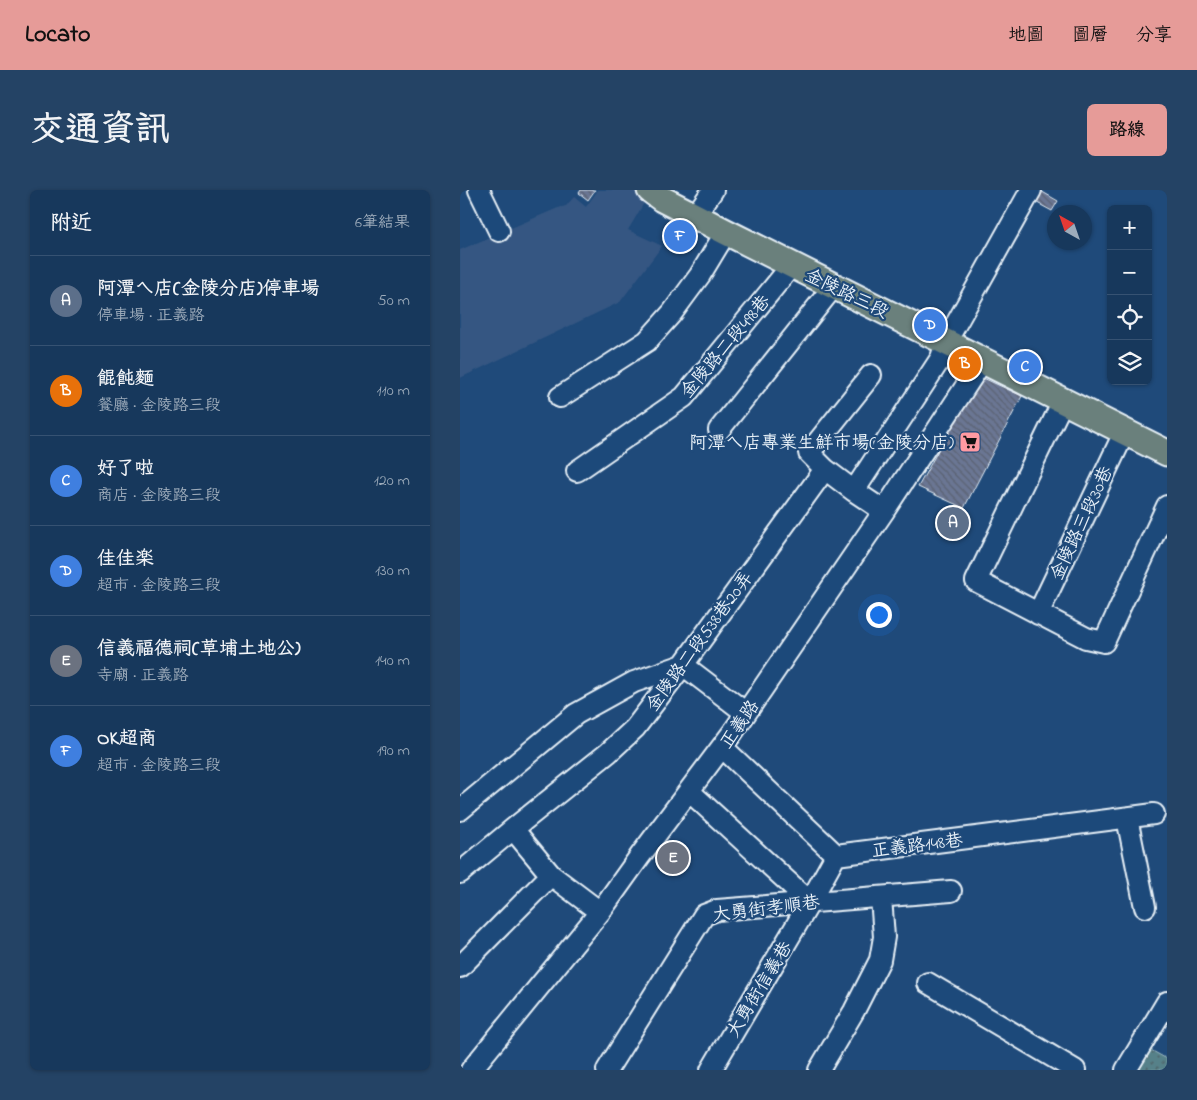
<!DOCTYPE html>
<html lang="zh-TW">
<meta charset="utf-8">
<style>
:root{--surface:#17385c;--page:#244365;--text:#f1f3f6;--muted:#9eacbb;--line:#365272;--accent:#e69b98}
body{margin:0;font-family:"Indie Flower","LXGW WenKai TC",sans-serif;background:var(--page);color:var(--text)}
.controls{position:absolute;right:15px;top:15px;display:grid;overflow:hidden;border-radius:8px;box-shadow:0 1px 4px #0004}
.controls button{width:45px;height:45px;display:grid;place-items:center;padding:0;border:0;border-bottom:1px solid var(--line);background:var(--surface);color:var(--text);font:25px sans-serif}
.compass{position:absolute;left:587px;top:15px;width:45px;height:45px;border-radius:50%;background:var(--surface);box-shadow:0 1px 4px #0004;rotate:320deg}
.you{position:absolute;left:418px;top:424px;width:18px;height:18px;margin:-12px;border:4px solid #fff;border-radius:50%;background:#1a73e8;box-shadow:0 0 0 8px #1a73e833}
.badge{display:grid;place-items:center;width:32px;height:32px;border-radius:50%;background:var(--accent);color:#fff;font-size:16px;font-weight:700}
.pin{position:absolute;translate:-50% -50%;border:2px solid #fff;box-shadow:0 1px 5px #0006}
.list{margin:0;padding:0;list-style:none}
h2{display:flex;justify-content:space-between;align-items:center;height:65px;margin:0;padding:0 20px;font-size:21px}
h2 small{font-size:16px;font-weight:400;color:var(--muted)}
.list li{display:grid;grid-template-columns:32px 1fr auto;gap:15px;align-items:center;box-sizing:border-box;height:90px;padding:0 20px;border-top:1px solid var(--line)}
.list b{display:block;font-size:19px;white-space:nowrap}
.list p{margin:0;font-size:16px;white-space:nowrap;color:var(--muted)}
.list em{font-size:16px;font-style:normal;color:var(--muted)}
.icon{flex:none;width:28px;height:28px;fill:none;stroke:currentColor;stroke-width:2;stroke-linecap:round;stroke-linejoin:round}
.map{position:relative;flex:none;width:707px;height:880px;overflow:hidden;border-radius:8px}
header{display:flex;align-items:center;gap:30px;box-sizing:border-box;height:70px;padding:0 25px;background:var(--accent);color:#111}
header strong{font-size:24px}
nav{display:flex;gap:28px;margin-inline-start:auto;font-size:18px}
.intro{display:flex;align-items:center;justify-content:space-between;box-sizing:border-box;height:120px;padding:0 30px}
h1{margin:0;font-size:35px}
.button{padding:12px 22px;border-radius:8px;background:var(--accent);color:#111;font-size:18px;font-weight:700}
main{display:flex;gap:30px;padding:0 30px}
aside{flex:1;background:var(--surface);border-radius:8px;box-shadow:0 1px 4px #0004}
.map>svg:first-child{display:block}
.built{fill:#365782}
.park{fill:url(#park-dots);stroke:#9fb9c0}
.building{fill:url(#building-back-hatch);stroke:#e8f1f8}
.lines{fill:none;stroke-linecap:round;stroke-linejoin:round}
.minor-casing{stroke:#e8f1f8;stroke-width:24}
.major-casing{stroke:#e8f1f8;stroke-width:29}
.minor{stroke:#1f4a7a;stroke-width:20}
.major{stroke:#6a807c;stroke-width:25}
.labels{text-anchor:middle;stroke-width:4.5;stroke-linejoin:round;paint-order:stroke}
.street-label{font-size:18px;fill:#e8f1f8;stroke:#1f4a7a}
.poi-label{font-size:18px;fill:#e8f1f8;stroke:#1f4a7a;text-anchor:end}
</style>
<header>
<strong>Locato</strong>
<nav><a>地圖</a><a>圖層</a><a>分享</a></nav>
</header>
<div class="intro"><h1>交通資訊</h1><a class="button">路線</a></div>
<main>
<aside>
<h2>附近<small>6筆結果</small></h2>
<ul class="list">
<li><span class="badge" style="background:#5c6f8a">A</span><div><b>阿潭ㄟ店(金陵分店)停車場</b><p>停車場 · 正義路</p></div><em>50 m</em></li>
<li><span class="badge" style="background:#e8710a">B</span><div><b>餛飩麵</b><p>餐廳 · 金陵路三段</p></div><em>110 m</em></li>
<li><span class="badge" style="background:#3f7fe0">C</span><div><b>好了啦</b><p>商店 · 金陵路三段</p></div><em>120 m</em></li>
<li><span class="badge" style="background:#3f7fe0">D</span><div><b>佳佳楽</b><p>超市 · 金陵路三段</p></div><em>130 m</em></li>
<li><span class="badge" style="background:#6b7280">E</span><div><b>信義福德祠(草埔土地公)</b><p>寺廟 · 正義路</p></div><em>140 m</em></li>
<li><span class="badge" style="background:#3f7fe0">F</span><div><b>OK超商</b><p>超市 · 金陵路三段</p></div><em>190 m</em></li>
</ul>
</aside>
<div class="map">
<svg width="707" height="880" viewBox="0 0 707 880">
<defs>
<pattern id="park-dots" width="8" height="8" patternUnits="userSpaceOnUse" patternTransform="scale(1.25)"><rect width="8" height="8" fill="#568189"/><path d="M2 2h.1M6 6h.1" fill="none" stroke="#4f676d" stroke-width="1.8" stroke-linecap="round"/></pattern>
<pattern id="building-back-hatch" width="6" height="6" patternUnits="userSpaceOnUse" patternTransform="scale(1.25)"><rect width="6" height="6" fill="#6b7693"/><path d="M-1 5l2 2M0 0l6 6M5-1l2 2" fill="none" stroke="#5a6172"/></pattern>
</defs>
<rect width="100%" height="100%" fill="#1f4a7a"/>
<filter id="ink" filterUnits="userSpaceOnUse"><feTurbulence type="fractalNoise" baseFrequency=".02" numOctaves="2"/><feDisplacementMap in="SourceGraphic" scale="10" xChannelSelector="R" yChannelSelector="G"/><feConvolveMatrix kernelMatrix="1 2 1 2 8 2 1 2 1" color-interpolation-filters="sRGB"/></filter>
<g filter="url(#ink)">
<path class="built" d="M 138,0 L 175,0 L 187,8 L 168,40 L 202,56 L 160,112 L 0,188 L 0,60 L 98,18 L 106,16 L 114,7 L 126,17 Z"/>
<path class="park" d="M 689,859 L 707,869 L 707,880 L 677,880 Z"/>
<path class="building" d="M 121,0 L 135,0 L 128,10 L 119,3 Z
M 579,0 L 598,11 L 592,21 L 568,8 Z
M 519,186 L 562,206 L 504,318 L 458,297 Z
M 213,652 L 224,662 L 211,677 L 200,668 Z"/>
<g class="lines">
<g class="minor-casing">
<path id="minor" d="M 19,0 L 39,41
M 235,26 L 253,0
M 100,207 L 187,151 L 212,123 L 240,85 L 266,42
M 603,211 L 516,391 L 626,448 L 644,452 L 707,316
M 259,240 L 374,96
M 365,279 L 394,301 L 424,321
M 117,281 L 224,207 L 332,75
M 394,301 L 481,168 L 486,152 L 571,0
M 578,424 L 664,243
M 262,557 L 376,665 L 694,624
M 229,601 L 350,712
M 0,620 L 116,524 L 174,492 L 223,475 L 286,523
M 667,628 L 685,717
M 53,639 L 91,685 L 140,722
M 0,683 L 53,639 L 148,563 L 175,538 L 223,475 L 365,279 L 349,263 L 411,185
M 0,777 L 91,685
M 468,793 L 615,880
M 11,880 L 140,722 L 180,666 L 273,542 L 424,321 L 523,170
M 147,880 L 244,725 L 257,720 L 491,701
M 251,880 L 350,712 L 376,665
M 359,880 L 394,821 L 420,770 L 424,747 L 421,707
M 666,880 L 707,812"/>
</g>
<g class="major-casing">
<path id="major" d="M 190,0 L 202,9 L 266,42 L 707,263"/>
</g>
<use href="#minor" class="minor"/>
<use href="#major" class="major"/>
</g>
</g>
<defs>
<g id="supermarket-square" transform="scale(1.125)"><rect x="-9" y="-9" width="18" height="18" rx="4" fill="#ff9aa2" stroke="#1f4a7a"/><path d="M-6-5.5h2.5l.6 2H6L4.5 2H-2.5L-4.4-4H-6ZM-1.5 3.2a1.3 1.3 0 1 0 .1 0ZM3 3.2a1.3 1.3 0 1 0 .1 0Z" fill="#111"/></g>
</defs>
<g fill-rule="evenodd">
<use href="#supermarket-square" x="510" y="252"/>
</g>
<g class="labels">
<g class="street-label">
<text transform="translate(387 103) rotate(26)" y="6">金陵路三段</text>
<text transform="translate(265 156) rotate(-50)" y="6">金陵路二段498巷</text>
<text transform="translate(621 333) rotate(-65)" y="6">金陵路三段30巷</text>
<text transform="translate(239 451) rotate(-54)" y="6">金陵路二段538巷20弄</text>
<text transform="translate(279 534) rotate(-55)" y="6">正義路</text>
<text transform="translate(457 655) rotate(-7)" y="6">正義路148巷</text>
<text transform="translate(306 718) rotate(-7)" y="6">大勇街孝順巷</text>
<text transform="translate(299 799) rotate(-59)" y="6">大勇街信義巷</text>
</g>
<g class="poi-label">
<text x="494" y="258">阿潭ㄟ店專業生鮮市場(金陵分店)</text>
</g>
</g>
</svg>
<div class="controls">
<button>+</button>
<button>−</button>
<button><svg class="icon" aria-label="locate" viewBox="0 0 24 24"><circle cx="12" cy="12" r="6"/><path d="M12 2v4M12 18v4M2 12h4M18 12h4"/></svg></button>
<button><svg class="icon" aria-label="layers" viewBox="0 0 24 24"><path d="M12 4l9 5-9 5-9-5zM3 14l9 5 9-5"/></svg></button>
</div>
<svg class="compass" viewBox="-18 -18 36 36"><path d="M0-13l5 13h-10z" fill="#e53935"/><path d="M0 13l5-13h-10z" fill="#9eacbb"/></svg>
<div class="you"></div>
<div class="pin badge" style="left:493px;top:333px;background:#5c6f8a">A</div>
<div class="pin badge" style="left:505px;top:174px;background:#e8710a">B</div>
<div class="pin badge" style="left:565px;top:177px;background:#3f7fe0">C</div>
<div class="pin badge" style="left:470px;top:135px;background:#3f7fe0">D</div>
<div class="pin badge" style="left:213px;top:668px;background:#6b7280">E</div>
<div class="pin badge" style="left:220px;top:46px;background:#3f7fe0">F</div>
</div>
</main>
